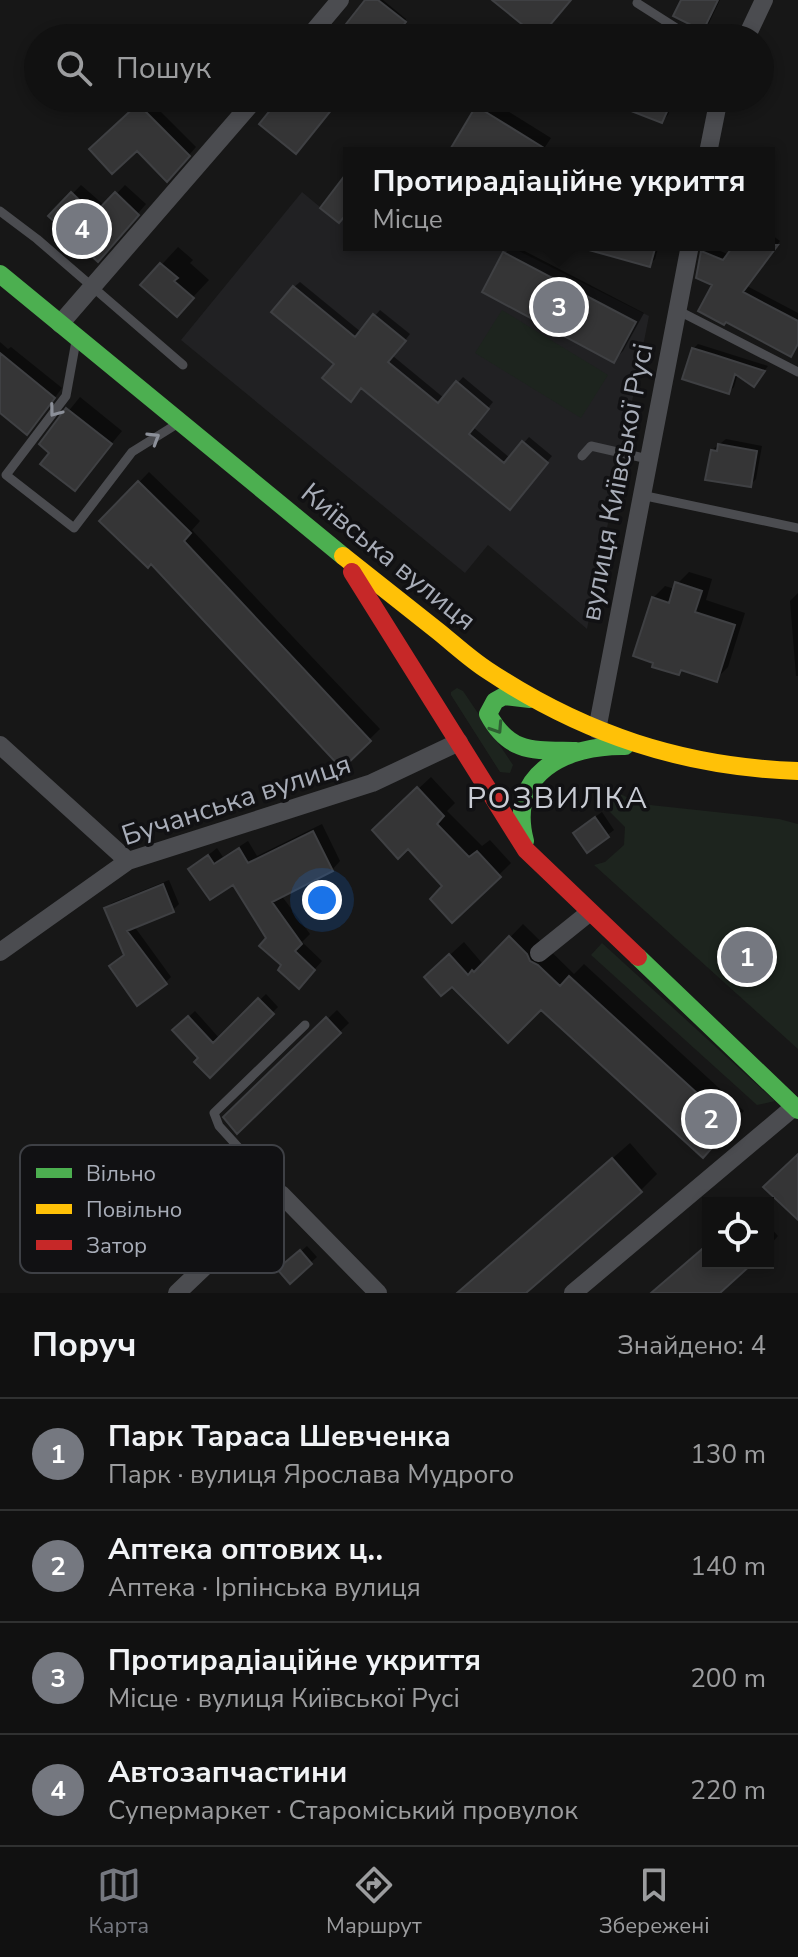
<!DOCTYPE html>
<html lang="uk">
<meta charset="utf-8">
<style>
:root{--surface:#111;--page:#1a1a1a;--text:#f1f3f6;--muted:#9c9d9f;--line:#303131;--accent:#757880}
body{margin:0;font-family:"Nunito Sans",sans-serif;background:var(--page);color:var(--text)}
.controls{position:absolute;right:24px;bottom:24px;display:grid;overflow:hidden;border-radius:0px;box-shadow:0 4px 12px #0003}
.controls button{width:72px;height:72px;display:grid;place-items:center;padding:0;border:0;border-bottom:2px solid var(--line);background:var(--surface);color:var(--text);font:40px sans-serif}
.you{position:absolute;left:322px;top:900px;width:28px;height:28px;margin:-20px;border:6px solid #fff;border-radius:50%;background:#1a73e8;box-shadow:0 0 0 12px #1a73e833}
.badge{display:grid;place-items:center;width:52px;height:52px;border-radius:50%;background:var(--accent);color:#fff;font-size:26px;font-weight:700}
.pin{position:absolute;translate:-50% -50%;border:4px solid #fff;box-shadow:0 2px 8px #0006}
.popup{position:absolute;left:343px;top:147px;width:432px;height:104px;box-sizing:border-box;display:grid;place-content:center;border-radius:0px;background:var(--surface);filter:drop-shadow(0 2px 6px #0005);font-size:26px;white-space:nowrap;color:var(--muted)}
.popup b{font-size:30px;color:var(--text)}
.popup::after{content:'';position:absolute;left:50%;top:100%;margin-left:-16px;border:16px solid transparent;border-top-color:var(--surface)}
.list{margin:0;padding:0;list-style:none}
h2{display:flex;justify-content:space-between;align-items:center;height:104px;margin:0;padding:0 32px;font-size:34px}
h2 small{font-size:26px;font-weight:400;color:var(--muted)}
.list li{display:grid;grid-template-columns:52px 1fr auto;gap:24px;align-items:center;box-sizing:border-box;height:112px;padding:0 32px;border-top:2px solid var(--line)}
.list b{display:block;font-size:30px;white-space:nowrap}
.list p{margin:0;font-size:26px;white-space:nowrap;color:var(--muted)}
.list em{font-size:26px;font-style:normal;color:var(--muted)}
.icon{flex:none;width:44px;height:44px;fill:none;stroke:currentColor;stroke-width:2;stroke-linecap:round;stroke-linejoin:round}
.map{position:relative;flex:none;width:798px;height:1293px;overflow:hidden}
.search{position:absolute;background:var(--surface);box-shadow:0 4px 12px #0003;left:24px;right:24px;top:24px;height:88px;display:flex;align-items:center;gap:20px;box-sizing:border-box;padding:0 28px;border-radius:44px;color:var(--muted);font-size:30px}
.sheet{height:552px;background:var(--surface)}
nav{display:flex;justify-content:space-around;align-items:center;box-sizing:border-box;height:112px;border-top:2px solid var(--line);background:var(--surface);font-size:22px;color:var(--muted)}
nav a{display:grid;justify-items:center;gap:4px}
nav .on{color:var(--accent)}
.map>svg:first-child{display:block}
.built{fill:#212123}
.green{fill:#1d241e}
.shadow{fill:#0007}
.building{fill:#353536;stroke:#3f4043;stroke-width:2}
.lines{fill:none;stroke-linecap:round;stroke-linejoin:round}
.lane{stroke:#4b4c50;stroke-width:9}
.street{stroke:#4b4c50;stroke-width:18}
.fast{stroke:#4caf50;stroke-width:18}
.slow{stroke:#ffc107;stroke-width:18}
.jam{stroke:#c62828;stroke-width:18}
.oneway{stroke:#8c9099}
.oneway2{stroke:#2e6032}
.labels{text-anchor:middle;stroke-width:7;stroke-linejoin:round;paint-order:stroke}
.street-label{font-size:28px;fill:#a8adb8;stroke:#111113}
.neighbourhood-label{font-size:30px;letter-spacing:2px;fill:#c9ccd4;stroke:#111113}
.key{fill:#111113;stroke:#3e4045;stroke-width:2}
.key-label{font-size:22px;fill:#a8adb8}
</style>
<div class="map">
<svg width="798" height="1293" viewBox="0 0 798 1293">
<rect width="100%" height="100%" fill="#171717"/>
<path class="built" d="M 348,172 L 349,245 L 507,245 L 649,316 L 587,629 L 488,545 L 465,573 L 181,340 L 302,192 L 320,207 Z"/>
<path class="green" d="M 502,310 L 608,375 L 581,418 L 475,353 Z
M 457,688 L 463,691 L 513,765 L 510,773 L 500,772 L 451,695 L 451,692 Z
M 614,791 L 641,804 L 779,819 L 798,824 L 798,1049 L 594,865 L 605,862 L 624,845 L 625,827 L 603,805 Z
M 602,943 L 775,1101 L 757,1105 L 591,955 Z"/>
<path class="shadow" d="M 368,0 L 383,0 L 406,19 L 403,24 L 411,30 L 405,38 L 367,38 Z
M 683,0 L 720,0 L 709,23 L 703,29 Z
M 147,98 L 196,147 L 174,172 L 137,148 L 99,142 Z
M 487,98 L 551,138 L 541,153 L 450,153 L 478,107 Z
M 639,98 L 675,98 L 668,115 L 662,121 Z
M 81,185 L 105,206 L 125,185 L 146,204 L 106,251 L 51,216 Z
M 769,233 L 780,241 L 747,286 L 798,313 L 798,321 L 715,284 L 703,252 L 708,246 L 730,255 L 737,245 L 769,245 Z
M 513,245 L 644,313 L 623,351 L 614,360 L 485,291 L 505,253 Z
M 600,245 L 659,245 L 655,259 L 649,265 Z
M 178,247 L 193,260 L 190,263 L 209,280 L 177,314 L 143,285 Z
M 300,282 L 361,332 L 380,310 L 410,334 L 393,356 L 444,398 L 463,377 L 493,402 L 473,427 L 510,458 L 529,437 L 552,456 L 515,502 L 337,363 L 294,287 Z
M 0,342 L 8,349 L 11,347 L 62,388 L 35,424 L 0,410 Z
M 698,344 L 768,366 L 758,379 L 738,373 L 734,387 L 729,392 L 693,349 Z
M 80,397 L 122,431 L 74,489 L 52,452 L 42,444 Z
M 726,439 L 762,446 L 756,479 L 750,485 L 712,450 Z
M 149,472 L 200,521 L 192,530 L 380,729 L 342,766 L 151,562 L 102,521 Z
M 689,572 L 712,579 L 706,600 L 745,613 L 728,667 L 716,679 L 683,669 L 679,673 L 653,598 L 665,586 L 675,589 L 677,584 Z
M 798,593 L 798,676 L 796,676 L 790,601 Z
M 431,777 L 455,803 L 447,811 L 482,846 L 490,840 L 511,863 L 453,920 L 444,886 L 387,818 Z
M 602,812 L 614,830 L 588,850 L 581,827 Z
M 322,824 L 340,861 L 332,870 L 281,895 L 310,934 L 302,942 L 322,961 L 307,978 L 284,965 L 234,882 L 191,869 L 217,848 L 223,857 L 248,841 L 257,856 Z
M 169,880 L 179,904 L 173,910 L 134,926 L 171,977 L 165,983 L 126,955 L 106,909 L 112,903 Z
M 523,924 L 574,974 L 584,964 L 744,1111 L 716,1142 L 541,1007 L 440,964 L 464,942 L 482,963 L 486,959 L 488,960 Z
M 266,994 L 278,1007 L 210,1075 L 200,1057 L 175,1030 L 195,1011 L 220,1039 Z
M 337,1010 L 349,1023 L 237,1131 L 226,1117 Z
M 630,1143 L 657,1174 L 640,1191 L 523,1293 L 459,1293 Z
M 226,1154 L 254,1181 L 207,1230 L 179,1203 Z
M 768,1225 L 778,1236 L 768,1247 Z
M 307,1246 L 317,1257 L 290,1281 L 286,1264 Z"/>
<path class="building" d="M 365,0 L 378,0 L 406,22 L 402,27 L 416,38 L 364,38 L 346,24 Z
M 492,0 L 571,0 L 539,38 Z
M 681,0 L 718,0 L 703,31 L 673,16 Z
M 280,98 L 341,98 L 296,154 L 259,124 Z
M 637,98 L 673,98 L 662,123 L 631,111 Z
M 138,104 L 190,156 L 167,182 L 137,151 L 112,174 L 89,149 Z
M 476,106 L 552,153 L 448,153 Z
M 349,170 L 349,211 L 339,223 L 320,208 Z
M 71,192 L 94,214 L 115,192 L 139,215 L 98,262 L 48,216 Z
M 590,245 L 656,245 L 650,267 L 589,250 Z
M 734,245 L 778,245 L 743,292 L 798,321 L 798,344 L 791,357 L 726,322 L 724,325 L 698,311 L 712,285 L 696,278 L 701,251 L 723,260 Z
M 503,252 L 636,322 L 614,363 L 482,292 Z
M 160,263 L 178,278 L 174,281 L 194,298 L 177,317 L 140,285 Z
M 293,286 L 355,337 L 373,314 L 406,341 L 388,362 L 438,403 L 456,381 L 489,409 L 469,434 L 504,463 L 522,441 L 548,463 L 510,510 L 361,388 L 351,402 L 322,378 L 334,364 L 271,312 Z
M 692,348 L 715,355 L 765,371 L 754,387 L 735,374 L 729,394 L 682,379 Z
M 0,353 L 55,398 L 27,435 L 0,413 Z
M 66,408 L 112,444 L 75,491 L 40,464 L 49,453 L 39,444 Z
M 718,444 L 757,451 L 751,487 L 705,480 L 711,450 L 717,451 Z
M 138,481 L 191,533 L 184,541 L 371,741 L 342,769 L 151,564 L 148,568 L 99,521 Z
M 675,582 L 702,591 L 695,612 L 735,625 L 717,682 L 681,670 L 679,675 L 652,667 L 653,663 L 633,656 L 652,597 L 669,603 Z
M 417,787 L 444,816 L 437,824 L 469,857 L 477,851 L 501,877 L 452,923 L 430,899 L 442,886 L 408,849 L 398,859 L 372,830 Z
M 595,817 L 609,837 L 587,853 L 573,833 Z
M 313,831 L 333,871 L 272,902 L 302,944 L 295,951 L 315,970 L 299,989 L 278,970 L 281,965 L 259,946 L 266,938 L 233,885 L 210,900 L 188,869 L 208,855 L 214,864 L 239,848 L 248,863 Z
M 163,884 L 174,912 L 127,931 L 167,984 L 137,1006 L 109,966 L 124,955 L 104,908 Z
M 509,936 L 527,954 L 530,961 L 538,965 L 560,986 L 569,976 L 732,1125 L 703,1158 L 541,1010 L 508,1043 L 452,987 L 441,996 L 424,977 L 449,954 L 468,975 L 472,970 L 474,972 Z
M 258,998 L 274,1014 L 210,1078 L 194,1062 L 198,1058 L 172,1030 L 188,1016 L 213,1043 Z
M 326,1017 L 341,1033 L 237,1134 L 223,1117 Z
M 798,1154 L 798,1220 L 763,1187 Z
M 612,1158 L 642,1192 L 526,1293 L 457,1293 Z
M 216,1162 L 247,1192 L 207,1233 L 176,1203 Z
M 708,1244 L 708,1263 L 753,1263 L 720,1293 L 651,1293 Z
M 300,1250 L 312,1264 L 290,1284 L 277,1269 Z"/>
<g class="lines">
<path class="lane" d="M 637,3 L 692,38
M 0,211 L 37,239 L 183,365
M 677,310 L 798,372
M 76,341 L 66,396 L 6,475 L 74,528 L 132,452 L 177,424
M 582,456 L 591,446 L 648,459
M 641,495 L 798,528
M 281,1194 L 219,1126 L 214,1113 L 305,1025"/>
<path class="street" d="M 308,38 L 340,0
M 746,38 L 764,0
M 708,153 L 719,98
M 60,324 L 256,98
M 597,730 L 690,245
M 0,745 L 128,861
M 0,952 L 128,861 L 372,783 L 459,742
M 539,953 L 590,912
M 177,1293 L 281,1194 L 378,1293
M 573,1293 L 794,1107"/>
<path class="fast" d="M 0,274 L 343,556
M 530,699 L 504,696 L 495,701 L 488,714 C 510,755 535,750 576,751
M 525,841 C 507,773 566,745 625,746
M 638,957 L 798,1110"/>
<path class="slow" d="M 343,556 C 375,581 407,607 439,632 C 455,645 470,659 487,670 C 583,734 683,767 798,771"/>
<path class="jam" d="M 352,572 L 526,850 L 638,957"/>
</g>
<defs><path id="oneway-chevron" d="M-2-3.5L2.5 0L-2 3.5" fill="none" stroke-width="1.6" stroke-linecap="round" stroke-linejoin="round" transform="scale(2)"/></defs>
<g class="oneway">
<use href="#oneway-chevron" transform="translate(55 411) rotate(127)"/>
<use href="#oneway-chevron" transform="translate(154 438) rotate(-32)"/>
</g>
<use class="oneway2" href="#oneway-chevron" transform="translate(497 728) rotate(57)"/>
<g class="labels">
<g class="street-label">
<text transform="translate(616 482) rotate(-79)" y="10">вулиця Київської Русі</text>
<text transform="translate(389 556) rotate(39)" y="10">Київська вулиця</text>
<text transform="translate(236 799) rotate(-18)" y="10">Бучанська вулиця</text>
</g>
<g class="neighbourhood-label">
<text x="558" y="808">РОЗВИЛКА</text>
</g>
</g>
<rect x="20" y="1145" width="264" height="128" rx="12" class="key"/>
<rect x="36" y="1168" width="36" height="10" fill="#4caf50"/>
<rect x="36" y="1204" width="36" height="10" fill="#ffc107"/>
<rect x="36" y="1240" width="36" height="10" fill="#c62828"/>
<g class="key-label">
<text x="86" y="1181">Вільно</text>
<text x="86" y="1217">Повільно</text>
<text x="86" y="1253">Затор</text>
</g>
</svg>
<div class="controls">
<button><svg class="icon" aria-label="locate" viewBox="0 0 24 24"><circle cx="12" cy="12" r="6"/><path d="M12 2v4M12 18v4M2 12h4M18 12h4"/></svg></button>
</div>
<div class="you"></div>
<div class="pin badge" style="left:747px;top:957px">1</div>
<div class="pin badge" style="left:711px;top:1119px">2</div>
<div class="pin badge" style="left:559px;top:307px">3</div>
<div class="popup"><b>Протирадіаційне укриття</b>Місце</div>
<div class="pin badge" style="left:82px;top:229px">4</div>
<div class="search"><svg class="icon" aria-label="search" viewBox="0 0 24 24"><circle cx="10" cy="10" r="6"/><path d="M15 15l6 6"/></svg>Пошук</div>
</div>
<section class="sheet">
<h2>Поруч<small>Знайдено: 4</small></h2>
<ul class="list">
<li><span class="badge">1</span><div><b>Парк Тараса Шевченка</b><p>Парк · вулиця Ярослава Мудрого</p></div><em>130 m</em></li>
<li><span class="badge">2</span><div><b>Аптека оптових ц‥</b><p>Аптека · Ірпінська вулиця</p></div><em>140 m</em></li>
<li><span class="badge">3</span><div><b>Протирадіаційне укриття</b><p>Місце · вулиця Київської Русі</p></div><em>200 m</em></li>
<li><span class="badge">4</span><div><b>Автозапчастини</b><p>Супермаркет · Староміський провулок</p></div><em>220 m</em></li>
</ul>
</section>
<nav>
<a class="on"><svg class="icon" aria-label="map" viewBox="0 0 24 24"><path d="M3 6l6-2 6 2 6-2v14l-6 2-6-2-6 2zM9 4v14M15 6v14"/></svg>Карта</a>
<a><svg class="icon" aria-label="directions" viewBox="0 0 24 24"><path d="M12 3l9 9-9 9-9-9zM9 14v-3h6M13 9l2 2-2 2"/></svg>Маршрут</a>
<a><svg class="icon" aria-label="saved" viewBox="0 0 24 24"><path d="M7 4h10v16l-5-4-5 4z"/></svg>Збережені</a>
</nav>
